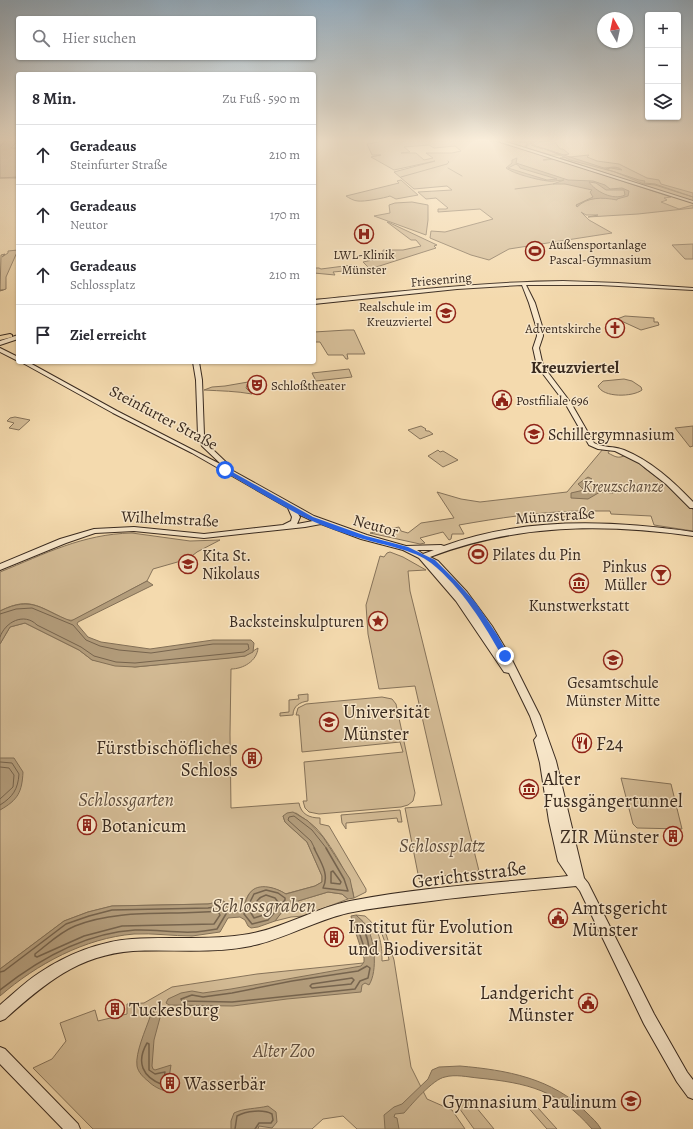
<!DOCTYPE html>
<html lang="de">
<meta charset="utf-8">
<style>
:root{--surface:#fff;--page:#f7f7f7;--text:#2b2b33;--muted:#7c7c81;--line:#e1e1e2}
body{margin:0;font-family:Alegreya,serif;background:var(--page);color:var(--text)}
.controls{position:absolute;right:12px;top:12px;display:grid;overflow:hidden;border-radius:4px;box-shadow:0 1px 3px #0004}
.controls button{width:36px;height:36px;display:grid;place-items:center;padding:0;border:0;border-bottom:1px solid var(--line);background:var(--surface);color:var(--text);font:20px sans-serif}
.compass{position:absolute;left:597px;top:12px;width:36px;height:36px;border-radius:50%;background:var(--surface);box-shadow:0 1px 3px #0004;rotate:351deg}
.stop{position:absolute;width:12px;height:12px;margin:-9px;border:3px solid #2563eb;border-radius:50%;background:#fff}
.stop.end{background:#2563eb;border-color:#fff;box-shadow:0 1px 4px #0008}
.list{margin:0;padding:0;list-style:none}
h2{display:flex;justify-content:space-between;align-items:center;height:52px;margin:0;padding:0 16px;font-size:17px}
h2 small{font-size:13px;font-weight:400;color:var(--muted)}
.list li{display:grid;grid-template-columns:26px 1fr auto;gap:12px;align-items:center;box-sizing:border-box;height:60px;padding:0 16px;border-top:1px solid var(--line)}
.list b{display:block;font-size:15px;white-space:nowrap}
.list p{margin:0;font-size:13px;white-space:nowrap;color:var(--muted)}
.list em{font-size:13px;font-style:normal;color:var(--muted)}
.icon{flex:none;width:22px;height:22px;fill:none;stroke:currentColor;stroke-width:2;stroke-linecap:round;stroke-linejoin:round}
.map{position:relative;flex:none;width:693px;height:1129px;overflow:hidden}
.search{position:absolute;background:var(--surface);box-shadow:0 1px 3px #0004;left:16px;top:16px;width:300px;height:44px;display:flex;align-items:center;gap:10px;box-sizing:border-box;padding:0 14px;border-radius:4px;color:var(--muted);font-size:15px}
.panel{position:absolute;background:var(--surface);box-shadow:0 1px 3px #0004;left:16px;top:72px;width:300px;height:292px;border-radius:4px}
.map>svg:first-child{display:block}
.green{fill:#d4bc96;stroke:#86735a;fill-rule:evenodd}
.water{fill:#b49e7d;stroke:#837057;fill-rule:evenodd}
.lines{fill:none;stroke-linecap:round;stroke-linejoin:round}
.shore-far1{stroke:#76644e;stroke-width:1}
.shore{stroke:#76644e;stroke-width:1.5}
.stream{stroke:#837057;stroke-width:1}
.secondary-casing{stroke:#392a1f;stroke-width:2}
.primary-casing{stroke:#392a1f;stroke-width:2}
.secondary{fill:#f8e7ca;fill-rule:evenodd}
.primary{fill:#f4daae;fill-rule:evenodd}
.route{fill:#2563eb}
.labels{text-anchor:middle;stroke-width:3;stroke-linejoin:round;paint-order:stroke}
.far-poi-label{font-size:13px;fill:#392a1f;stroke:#f8e7ca;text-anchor:start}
.far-street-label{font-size:13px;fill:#392a1f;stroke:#f8e7ca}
.street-label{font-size:16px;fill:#392a1f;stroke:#f8e7ca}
.poi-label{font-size:16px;fill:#392a1f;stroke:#f8e7ca;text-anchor:start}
.park-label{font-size:16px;font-style:italic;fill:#604e3d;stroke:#f8e7ca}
.far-district-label{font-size:17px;font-weight:bold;fill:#392a1f;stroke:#f8e7ca}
.near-poi-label{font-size:19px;fill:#392a1f;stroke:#f8e7ca;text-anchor:start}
.near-park-label{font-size:19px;font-style:italic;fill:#604e3d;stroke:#f8e7ca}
.near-street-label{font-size:19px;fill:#392a1f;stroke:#f8e7ca}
.near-water-label{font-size:20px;font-style:italic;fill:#5e4d3b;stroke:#f8e7ca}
</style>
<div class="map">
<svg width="693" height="1129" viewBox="0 0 693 1129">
<rect width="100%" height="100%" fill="#f4daae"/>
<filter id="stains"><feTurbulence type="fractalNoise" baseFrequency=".005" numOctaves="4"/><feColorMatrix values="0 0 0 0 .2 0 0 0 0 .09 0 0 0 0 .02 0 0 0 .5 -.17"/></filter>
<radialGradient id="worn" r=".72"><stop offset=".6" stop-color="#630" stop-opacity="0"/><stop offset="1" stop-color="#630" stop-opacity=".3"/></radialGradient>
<path class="green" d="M 0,141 L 18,141 L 11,148 L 18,148 L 18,178 L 0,178 Z
M 384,141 L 497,141 L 552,158 L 543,160 L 545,160 L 555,159 L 671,197 L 664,198 L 667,200 L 661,202 L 679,209 L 693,205 L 693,208 L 638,214 L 588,217 L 598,215 L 586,215 L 581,212 L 589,220 L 612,233 L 509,249 L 489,260 L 471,255 L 430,238 L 431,231 L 445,232 L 493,219 L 480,209 L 438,212 L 438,209 L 446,209 L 448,208 L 436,198 L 426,199 L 418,192 L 452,190 L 447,186 L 414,189 L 394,172 L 435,161 L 394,170 L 371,157 L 381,155 L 372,155 L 367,144 ZM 429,145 L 434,148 L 455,146 L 461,151 L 452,153 L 426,153 L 433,158 L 424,160 L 416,153 L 401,153 L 410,152 L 404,147 Z
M 503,141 L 535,141 L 527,143 L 526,147 L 531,143 L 533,146 L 543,149 L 535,146 L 533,142 L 554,141 L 560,149 L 563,149 L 569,154 L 563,155 L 545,149 L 560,155 L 551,155 Z
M 589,155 L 587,157 L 597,161 L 619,164 L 647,178 L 659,180 L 661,184 L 693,193 L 693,202 L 560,158 Z
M 401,180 L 418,195 L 396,199 L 390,196 C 385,198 363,202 358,201 C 354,201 349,198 346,196 L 399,183 L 397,181 Z
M 412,202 L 428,205 L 428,220 L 426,235 L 374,216 L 390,213 L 389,205 L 395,203 Z
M 387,222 L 388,222 L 437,245 L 434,246 L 436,248 L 370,269 L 363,262 L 382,258 L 383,250 L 403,250 L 421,246 L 416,240 L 411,240 Z
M 693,244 L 693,259 L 685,259 L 672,245 Z
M 18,250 L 6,277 L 6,289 L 0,291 L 1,255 L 5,254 L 2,257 L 8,253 L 8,251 Z
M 352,265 L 355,270 L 333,272 L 335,275 L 314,273 L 314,268 L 319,268 L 321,269 Z
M 625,316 L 654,318 L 654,322 L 658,322 L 659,325 L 641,330 L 617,319 Z
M 347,330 L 354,330 L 365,354 L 347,354 L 348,359 L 346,359 L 343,355 L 328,355 L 320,342 L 314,342 L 314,332 Z
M 349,369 L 352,377 L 316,381 L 312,373 Z
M 624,379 L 632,381 L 641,387 L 642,390 C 633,397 603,398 598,386 L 603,381 Z
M 248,382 L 246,388 L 252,394 C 236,391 221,391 204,390 L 212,387 L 225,386 Z
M 15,417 L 30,420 L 19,430 L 9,428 L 14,423 L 7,421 L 10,418 Z
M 421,426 L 426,429 L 425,430 L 427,431 L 429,431 L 433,434 L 420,439 L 408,430 Z
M 693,426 L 693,446 L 690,447 L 675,428 Z
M 603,449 L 610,450 L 608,453 C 616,457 618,459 626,455 L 642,464 L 644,468 L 672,489 L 693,510 L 693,531 L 654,525 L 651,516 L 611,514 L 610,511 L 588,511 L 588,513 L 586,516 L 559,517 L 558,514 L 580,513 L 579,511 C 538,512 499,518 459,525 L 464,534 L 452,534 L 451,539 L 449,540 L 443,532 L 420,538 L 425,543 L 420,544 L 370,533 L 399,527 L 401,531 L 408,533 L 421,523 L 454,518 L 437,492 L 461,499 L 480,502 L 567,492 Z
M 438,450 L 440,452 L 443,451 L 458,460 L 443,467 L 428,456 Z
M 132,533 L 190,541 L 220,540 L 197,552 L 188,559 L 153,569 L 147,581 L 74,620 C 69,621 64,619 59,616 C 35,604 26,598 0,611 L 0,572 C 45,554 82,534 132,533 Z
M 390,552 L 403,557 L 426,570 L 408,571 L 410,591 L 479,871 L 419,879 L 405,808 L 442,805 L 415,686 L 379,689 L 368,634 L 366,605 L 380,556 L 384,557 L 387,553 Z
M 25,623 L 79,650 L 92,660 L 135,667 L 245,656 L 258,648 C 257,661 243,669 231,669 L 230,734 L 231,808 L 299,803 C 301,814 309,818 320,818 L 320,824 L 329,826 L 366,889 L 366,892 L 354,898 C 352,879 329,842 316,828 C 310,822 303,818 296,813 L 283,816 L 285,822 L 307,842 L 322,876 L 322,882 L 315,886 L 285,894 C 278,888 260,884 252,891 C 246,895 245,905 242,911 L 229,912 L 226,903 L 223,901 L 208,904 L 112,906 L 88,912 L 64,921 L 0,969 L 0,644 L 10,627 Z
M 308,694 L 308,701 C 300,702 293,706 293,715 L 280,716 L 280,713 L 289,712 L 289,700 L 299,699 L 298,695 Z
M 382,697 L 392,699 L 396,704 L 415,793 L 413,801 L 408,805 L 401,807 L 319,814 L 309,812 L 305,808 L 303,801 L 307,801 L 304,762 L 403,752 L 400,742 L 302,752 L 299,715 L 296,715 L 298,708 L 306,704 Z
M 621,778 L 671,784 L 682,829 L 637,828 L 633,824 Z
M 400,810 L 402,822 L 398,822 L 397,818 L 346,823 L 346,829 L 342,823 L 341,815 Z
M 328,892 L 342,894 L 348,899 L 303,916 L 291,917 L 275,921 L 288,904 Z
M 356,915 L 365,916 C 380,928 382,944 382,961 L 389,960 L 386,945 L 379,926 L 383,924 L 394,960 L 411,1067 L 427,1099 L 452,1110 L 465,1129 L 357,1129 L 343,1116 L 323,1119 L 312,1129 L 93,1129 L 33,1068 L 52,1059 L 66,1041 L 60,1023 L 95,1010 L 98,1021 L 127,1014 L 127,1004 L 144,1003 L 172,987 L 257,974 L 373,962 C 372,942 372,930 356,915 Z
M 456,1101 L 471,1101 L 494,1129 L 474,1129 L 457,1105 Z
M 525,1104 L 538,1108 L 557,1129 L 547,1129 Z"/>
<path class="water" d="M 537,141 L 533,143 L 536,146 L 604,168 C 610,168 616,165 622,170 L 611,168 L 606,169 L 639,180 L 645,181 L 644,183 L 655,184 L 693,197 L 655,185 L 644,184 L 615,172 L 570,160 L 552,151 L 531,145 L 532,143 L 529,143 L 525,147 L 528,143 L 519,142 Z
M 517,158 L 516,163 L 568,180 L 593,181 L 605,185 L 610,189 L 622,188 L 629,191 L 628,196 L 617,199 L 617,200 C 602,197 587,197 577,207 L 576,205 L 593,197 L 590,192 L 592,190 L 565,184 L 553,184 L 564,180 C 559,180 553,182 548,181 C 538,180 514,174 506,168 L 512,163 L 512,160 ZM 516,164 L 519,166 L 520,168 L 557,179 L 547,180 L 508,168 ZM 589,182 L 596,183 L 606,190 L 624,190 L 625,195 C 613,201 595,191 589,182 Z
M 588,477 L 592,479 L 583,487 L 585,490 L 600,489 L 612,491 L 613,493 L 600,492 L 588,499 L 571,498 L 571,493 L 584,490 L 578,484 Z
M 147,581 L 153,585 L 78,622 L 77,624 L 88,637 L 101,642 L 150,649 L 213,640 L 251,640 L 254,643 L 253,652 L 245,656 L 230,658 L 135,667 L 115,666 L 92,660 L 79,650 L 25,623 L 10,627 L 0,644 L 0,611 C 33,595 41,610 71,621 Z
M 0,758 L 14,758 L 23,772 C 22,792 18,800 0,810 Z
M 293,812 L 308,821 L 323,837 L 350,879 L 354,898 L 348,899 L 342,894 L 328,892 L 288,904 L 275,921 L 258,927 L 251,928 L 248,926 L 245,920 L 240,917 L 228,918 L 220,932 C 211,933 201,935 192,936 C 173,936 153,933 134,934 C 85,938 37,964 0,996 L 0,969 L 64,921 L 88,912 L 112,906 L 208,904 L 223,901 L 226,903 L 229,912 L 241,911 C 245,906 245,901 248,896 C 255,881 275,887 286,894 L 315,886 L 322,882 L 322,876 L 307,842 L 285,822 L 283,816 L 287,813 Z
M 356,915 C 359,918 363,921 365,924 C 375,938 378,971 369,985 L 365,983 L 362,985 L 361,992 L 287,999 L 233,1006 L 169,1005 L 166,1003 L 168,999 L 181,993 L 192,991 L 203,993 L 231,989 L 361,966 L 364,962 L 364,958 L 352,921 L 351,916 Z
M 156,1010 L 159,1010 L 161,1014 L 154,1040 L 152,1066 L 153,1069 L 155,1070 L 171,1065 L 167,1091 C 160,1090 153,1086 148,1081 C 143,1077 138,1072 137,1066 C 135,1053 146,1029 150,1017 L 151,1013 Z
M 460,1066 C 506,1070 553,1078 587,1113 C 592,1118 597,1122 601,1129 L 592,1129 C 558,1090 528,1083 478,1078 C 468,1077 455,1074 445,1077 C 433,1079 412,1104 404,1113 L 395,1114 L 394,1117 L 397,1118 L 399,1129 L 385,1129 L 384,1115 L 394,1107 L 402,1104 L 428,1079 L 432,1070 L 439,1067 Z
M 268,1106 L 276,1112 L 277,1122 L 272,1128 L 259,1126 L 258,1129 L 231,1129 L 231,1121 L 234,1113 C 244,1108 256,1109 268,1106 Z"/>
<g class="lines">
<path class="shore-far1" d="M 0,614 L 16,609 L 32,608 L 73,625 L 86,640 L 100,646 L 119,650 L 151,653 L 213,644 L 248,644 L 249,649 L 244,652 L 135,663 L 116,662 L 94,656 L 81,647 L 37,625 C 24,612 5,622 0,637
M 0,762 L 12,763 L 19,774 C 18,789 13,797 0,805
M 0,767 L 9,768 L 14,775 L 13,787 L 0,799
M 315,849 L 311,841 L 288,820 L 289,817 L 294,816 L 312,830 L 327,849"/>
<path class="shore" d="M 314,848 C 320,861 330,874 323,888 L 348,891 L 344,879 L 326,848
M 333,871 L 341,882 L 340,884 L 331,883 L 331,872 Z
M 266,890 L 278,893 L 285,898 L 285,900 L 268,920 L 252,924 L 244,914 L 254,894 Z
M 266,895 L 275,898 L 278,902 L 270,913 L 254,918 L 251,913 C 255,905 256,898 266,895 Z
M 218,911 L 220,915 L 214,924 L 122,926 L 84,936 L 37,957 L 35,956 L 35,954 C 48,944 60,932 75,926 C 120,908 171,916 218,911 Z
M 358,924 C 366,930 368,939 369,949 L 367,951 L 365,950 L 357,926 Z
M 367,966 L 370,968 L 368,978 L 360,981 L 355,989 L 232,1002 L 182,1001 L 181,999 L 192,995 L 203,997 L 232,993 L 292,981 L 358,971 Z
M 0,972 L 4,971 L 66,924 L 89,916 L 112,910 L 208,908 L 221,906 L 226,914 L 217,929 C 209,930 201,932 193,932 C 173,933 154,929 135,930 C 84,933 39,959 0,990
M 352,978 L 354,980 L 351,984 L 312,988 L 310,986 L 312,984 Z
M 147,1043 L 149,1044 L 149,1070 L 155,1074 L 165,1072 L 163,1085 C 142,1077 136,1062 147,1043 Z
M 235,1129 L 237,1116 C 246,1111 263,1109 272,1114 L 273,1120 L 271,1123 L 259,1123 L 255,1129"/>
<path class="stream" d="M 0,147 L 5,141
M 447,164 L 449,162 L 448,161
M 448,168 L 462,176
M 401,177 L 447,164
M 0,178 L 18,177
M 515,189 L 553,184
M 0,290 L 3,290"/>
<g class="secondary-casing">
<path id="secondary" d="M 497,141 L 503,141 L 693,201 L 693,203 Z
M 563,281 L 618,283 L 693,288 L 693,290 L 600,285 L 526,285 L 535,303 L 542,326 L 543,336 L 539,348 L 543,366 L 571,403 L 594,443 C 603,448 614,446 624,450 C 651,461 673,481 693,502 L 693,508 L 690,508 L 666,484 L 639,463 L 615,451 L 598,449 L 589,445 L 565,403 L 537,366 L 533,348 L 537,336 L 536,326 L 529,303 L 522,285 L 457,289 L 314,304 L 314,300 C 397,292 480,282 563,281 Z
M 18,335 L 18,339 L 0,345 L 0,341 Z
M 0,348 L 18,357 L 18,361 L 0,352 Z
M 21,362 L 28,362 L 117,411 L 222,465 L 202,446 L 198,435 L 196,380 L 193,362 L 199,362 L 202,380 L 204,435 L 207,444 L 229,465 L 226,467 L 314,516 L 367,535 L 406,546 L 441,545 L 444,546 C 521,517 613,520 693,532 L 693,536 C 602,523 517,524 430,557 L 438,561 L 467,592 L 492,626 L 510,656 L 540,716 L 556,761 L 584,878 L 588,883 L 654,1014 L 687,1072 L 693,1080 L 693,1099 L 688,1097 L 677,1082 L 644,1024 L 580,891 L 576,886 C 525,891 474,895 423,902 C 398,905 372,908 348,913 C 314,921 284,939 251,946 C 212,954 172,949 133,951 C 78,955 44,984 5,1019 L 0,1021 L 0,1005 C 13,994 25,982 39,973 C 66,955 100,941 132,939 C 171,936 210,941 249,934 C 284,928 315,908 350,901 C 421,887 495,883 568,876 L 558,861 L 549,821 L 540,763 L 534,740 L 537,736 L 530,716 L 509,673 L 504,672 L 456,601 L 419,558 L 403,550 L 361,539 L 321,524 L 305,527 L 204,538 L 134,531 L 95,533 L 66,543 L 0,570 L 0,564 L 60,539 L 94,529 L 134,527 L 204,534 L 283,525 L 291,521 L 292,517 L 288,508 L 192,453 L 113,413 ZM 298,514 L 313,521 L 297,524 L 300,517 ZM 417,550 L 434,550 L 423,554 Z
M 0,1047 L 5,1049 L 78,1124 L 80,1129 L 63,1129 L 0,1064 Z"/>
</g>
<g class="primary-casing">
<path id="primary" d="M 10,334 L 12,335 L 12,337 L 0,340 L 0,336 Z"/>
</g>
<use href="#secondary" class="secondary"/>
<use href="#primary" class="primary"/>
</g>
<linearGradient id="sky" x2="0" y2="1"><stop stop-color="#93abbd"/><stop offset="0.47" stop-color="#faeedb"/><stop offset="1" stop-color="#faeedb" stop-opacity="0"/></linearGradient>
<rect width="693" height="299" fill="url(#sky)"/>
<path class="route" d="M 223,469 L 227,469 L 313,517 L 366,536 L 408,547 L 435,560 L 457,582 L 476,603 L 498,636 L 509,656 L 508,658 L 503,658 C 484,624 462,588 431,563 C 415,550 383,545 363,539 C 345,534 325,527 308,519 C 279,505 251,487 223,471 Z"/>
<defs>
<g id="hospital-ring" transform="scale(1)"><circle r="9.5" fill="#f8e7ca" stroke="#8f2418" stroke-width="1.5"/><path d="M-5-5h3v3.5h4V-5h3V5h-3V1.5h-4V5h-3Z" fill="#8f2418"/></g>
<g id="stadium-ring" transform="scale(1)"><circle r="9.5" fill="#f8e7ca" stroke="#8f2418" stroke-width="1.5"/><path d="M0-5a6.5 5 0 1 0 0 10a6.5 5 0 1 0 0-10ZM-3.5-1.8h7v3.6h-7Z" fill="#8f2418"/></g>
<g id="school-ring" transform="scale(1)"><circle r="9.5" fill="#f8e7ca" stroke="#8f2418" stroke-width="1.5"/><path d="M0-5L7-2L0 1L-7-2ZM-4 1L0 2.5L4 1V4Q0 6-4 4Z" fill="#8f2418"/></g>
<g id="church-ring" transform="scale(1)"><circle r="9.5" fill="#f8e7ca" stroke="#8f2418" stroke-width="1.5"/><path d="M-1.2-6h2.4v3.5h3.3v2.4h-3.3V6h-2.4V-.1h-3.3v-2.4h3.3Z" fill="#8f2418"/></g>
<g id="theatre-ring" transform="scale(1)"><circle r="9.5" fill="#f8e7ca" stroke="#8f2418" stroke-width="1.5"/><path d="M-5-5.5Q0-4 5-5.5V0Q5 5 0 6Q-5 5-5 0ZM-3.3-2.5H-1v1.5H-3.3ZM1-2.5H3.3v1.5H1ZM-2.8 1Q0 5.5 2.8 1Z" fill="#8f2418"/></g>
<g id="civic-ring" transform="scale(1)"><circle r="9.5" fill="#f8e7ca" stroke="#8f2418" stroke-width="1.5"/><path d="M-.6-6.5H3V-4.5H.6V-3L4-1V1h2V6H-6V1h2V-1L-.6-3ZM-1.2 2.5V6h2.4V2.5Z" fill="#8f2418"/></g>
<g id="bar-ring" transform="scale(1)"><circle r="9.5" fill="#f8e7ca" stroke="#8f2418" stroke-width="1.5"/><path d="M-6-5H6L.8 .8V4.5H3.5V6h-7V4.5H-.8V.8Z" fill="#8f2418"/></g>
<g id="museum-ring" transform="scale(1)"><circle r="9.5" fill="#f8e7ca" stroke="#8f2418" stroke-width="1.5"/><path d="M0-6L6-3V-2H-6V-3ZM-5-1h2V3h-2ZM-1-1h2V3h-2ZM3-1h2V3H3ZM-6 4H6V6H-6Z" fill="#8f2418"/></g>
<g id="sight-ring" transform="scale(1)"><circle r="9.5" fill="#f8e7ca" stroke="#8f2418" stroke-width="1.5"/><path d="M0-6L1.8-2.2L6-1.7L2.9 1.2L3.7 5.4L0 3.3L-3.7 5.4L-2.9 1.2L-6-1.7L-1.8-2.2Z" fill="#8f2418"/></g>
<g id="university-ring" transform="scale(1)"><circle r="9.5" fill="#f8e7ca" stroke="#8f2418" stroke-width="1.5"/><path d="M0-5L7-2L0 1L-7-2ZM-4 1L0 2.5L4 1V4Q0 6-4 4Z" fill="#8f2418"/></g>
<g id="restaurant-ring" transform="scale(1)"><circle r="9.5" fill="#f8e7ca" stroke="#8f2418" stroke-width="1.5"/><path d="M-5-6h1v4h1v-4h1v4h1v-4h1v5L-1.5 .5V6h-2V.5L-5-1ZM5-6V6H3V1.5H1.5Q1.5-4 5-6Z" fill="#8f2418"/></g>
<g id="building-ring" transform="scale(1)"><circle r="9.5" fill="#f8e7ca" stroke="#8f2418" stroke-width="1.5"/><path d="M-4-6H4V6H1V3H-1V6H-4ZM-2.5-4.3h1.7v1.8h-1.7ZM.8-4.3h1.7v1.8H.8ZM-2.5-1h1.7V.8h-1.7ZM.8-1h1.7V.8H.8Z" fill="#8f2418"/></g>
</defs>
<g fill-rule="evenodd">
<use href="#hospital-ring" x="364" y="234"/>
<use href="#stadium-ring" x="535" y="251"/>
<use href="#school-ring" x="446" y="313"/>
<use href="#church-ring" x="615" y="328"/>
<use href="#theatre-ring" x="257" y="385"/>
<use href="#civic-ring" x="502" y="400"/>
<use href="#school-ring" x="534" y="434"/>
<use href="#stadium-ring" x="478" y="554"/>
<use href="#school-ring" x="188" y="564"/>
<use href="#bar-ring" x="661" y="575"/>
<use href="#museum-ring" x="579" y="583"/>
<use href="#sight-ring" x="378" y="621"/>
<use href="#school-ring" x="613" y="660"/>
<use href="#university-ring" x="329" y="722"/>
<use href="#restaurant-ring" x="582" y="743"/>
<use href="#building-ring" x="252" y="758"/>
<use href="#museum-ring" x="529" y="789"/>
<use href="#building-ring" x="87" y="825"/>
<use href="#building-ring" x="673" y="836"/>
<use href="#civic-ring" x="558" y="918"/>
<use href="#building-ring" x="334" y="937"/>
<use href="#civic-ring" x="588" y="1003"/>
<use href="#building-ring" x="115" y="1009"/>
<use href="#building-ring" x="170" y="1083"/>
<use href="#school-ring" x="631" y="1101"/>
</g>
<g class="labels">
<g class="far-poi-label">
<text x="549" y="249">Außensportanlage<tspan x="549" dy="15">Pascal-Gymnasium</tspan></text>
<text x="364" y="259" text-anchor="middle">LWL-Klinik<tspan x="364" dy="15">Münster</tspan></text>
<text x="432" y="311" text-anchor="end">Realschule im<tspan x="432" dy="15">Kreuzviertel</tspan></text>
<text x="601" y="333" text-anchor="end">Adventskirche</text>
<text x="271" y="390">Schloßtheater</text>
<text x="516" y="405">Postfiliale 696</text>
</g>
<g class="far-street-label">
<text transform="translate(441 279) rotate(-5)" y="5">Friesenring</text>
</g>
<g class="street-label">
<text transform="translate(164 417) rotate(28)" y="6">Steinfurter Straße</text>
<text transform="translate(555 515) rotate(-4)" y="6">Münzstraße</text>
<text transform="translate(170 518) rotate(3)" y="6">Wilhelmstraße</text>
<text transform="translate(376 525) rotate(16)" y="6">Neutor</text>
</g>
<g class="poi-label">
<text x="548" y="440">Schillergymnasium</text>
<text x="492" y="560">Pilates du Pin</text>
<text x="202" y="561">Kita St.<tspan x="202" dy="18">Nikolaus</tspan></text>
<text x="647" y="572" text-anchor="end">Pinkus<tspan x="647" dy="18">Müller</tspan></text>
<text x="579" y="611" text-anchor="middle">Kunstwerkstatt</text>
<text x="364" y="627" text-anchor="end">Backsteinskulpturen</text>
<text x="613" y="688" text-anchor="middle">Gesamtschule<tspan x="613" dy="18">Münster Mitte</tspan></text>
</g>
<g class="park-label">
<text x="623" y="492">Kreuzschanze</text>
</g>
<g class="far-district-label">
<text x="575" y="373">Kreuzviertel</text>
</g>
<g class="near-poi-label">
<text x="343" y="718">Universität<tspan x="343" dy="22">Münster</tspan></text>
<text x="596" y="750">F24</text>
<text x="238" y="754" text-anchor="end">Fürstbischöfliches<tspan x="238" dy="22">Schloss</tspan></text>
<text x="543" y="785">Alter<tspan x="543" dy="22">Fussgängertunnel</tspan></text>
<text x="101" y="832">Botanicum</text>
<text x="659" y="843" text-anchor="end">ZIR Münster</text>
<text x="572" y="914">Amtsgericht<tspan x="572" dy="22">Münster</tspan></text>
<text x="348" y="933">Institut für Evolution<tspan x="348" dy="22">und Biodiversität</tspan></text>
<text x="574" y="999" text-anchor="end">Landgericht<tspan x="574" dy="22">Münster</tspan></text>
<text x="129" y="1016">Tuckesburg</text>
<text x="184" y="1090">Wasserbär</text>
<text x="617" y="1108" text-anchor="end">Gymnasium Paulinum</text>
</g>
<g class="near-park-label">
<text x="126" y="806">Schlossgarten</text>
<text x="442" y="852">Schlossplatz</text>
<text x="284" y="1057">Alter Zoo</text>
</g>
<g class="near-street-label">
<text transform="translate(469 874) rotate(-7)" y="7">Gerichtsstraße</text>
</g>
<g class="near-water-label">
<text x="264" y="912">Schlossgraben</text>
</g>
</g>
<rect width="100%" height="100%" filter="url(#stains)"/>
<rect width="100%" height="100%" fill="url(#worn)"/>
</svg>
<div class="controls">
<button>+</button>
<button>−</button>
<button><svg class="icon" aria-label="layers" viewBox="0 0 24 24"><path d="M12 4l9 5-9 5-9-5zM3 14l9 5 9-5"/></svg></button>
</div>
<svg class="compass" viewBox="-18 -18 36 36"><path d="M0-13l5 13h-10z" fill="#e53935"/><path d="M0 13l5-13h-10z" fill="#7c7c81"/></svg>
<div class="stop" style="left:225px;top:470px"></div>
<div class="stop end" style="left:505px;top:656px"></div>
<div class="search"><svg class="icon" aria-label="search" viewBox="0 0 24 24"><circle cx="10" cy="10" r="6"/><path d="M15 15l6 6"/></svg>Hier suchen</div>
<section class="panel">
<h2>8 Min.<small>Zu Fuß · 590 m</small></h2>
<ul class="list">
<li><svg class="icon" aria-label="ahead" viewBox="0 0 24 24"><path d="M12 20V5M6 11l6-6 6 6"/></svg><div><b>Geradeaus</b><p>Steinfurter Straße</p></div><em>210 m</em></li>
<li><svg class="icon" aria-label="ahead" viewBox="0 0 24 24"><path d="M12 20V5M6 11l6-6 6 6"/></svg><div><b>Geradeaus</b><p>Neutor</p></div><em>170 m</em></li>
<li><svg class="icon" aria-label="ahead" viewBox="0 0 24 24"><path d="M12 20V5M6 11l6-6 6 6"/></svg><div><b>Geradeaus</b><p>Schlossplatz</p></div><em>210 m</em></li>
<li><svg class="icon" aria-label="arrive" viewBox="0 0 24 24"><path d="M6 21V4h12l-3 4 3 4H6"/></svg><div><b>Ziel erreicht</b></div></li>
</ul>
</section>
</div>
